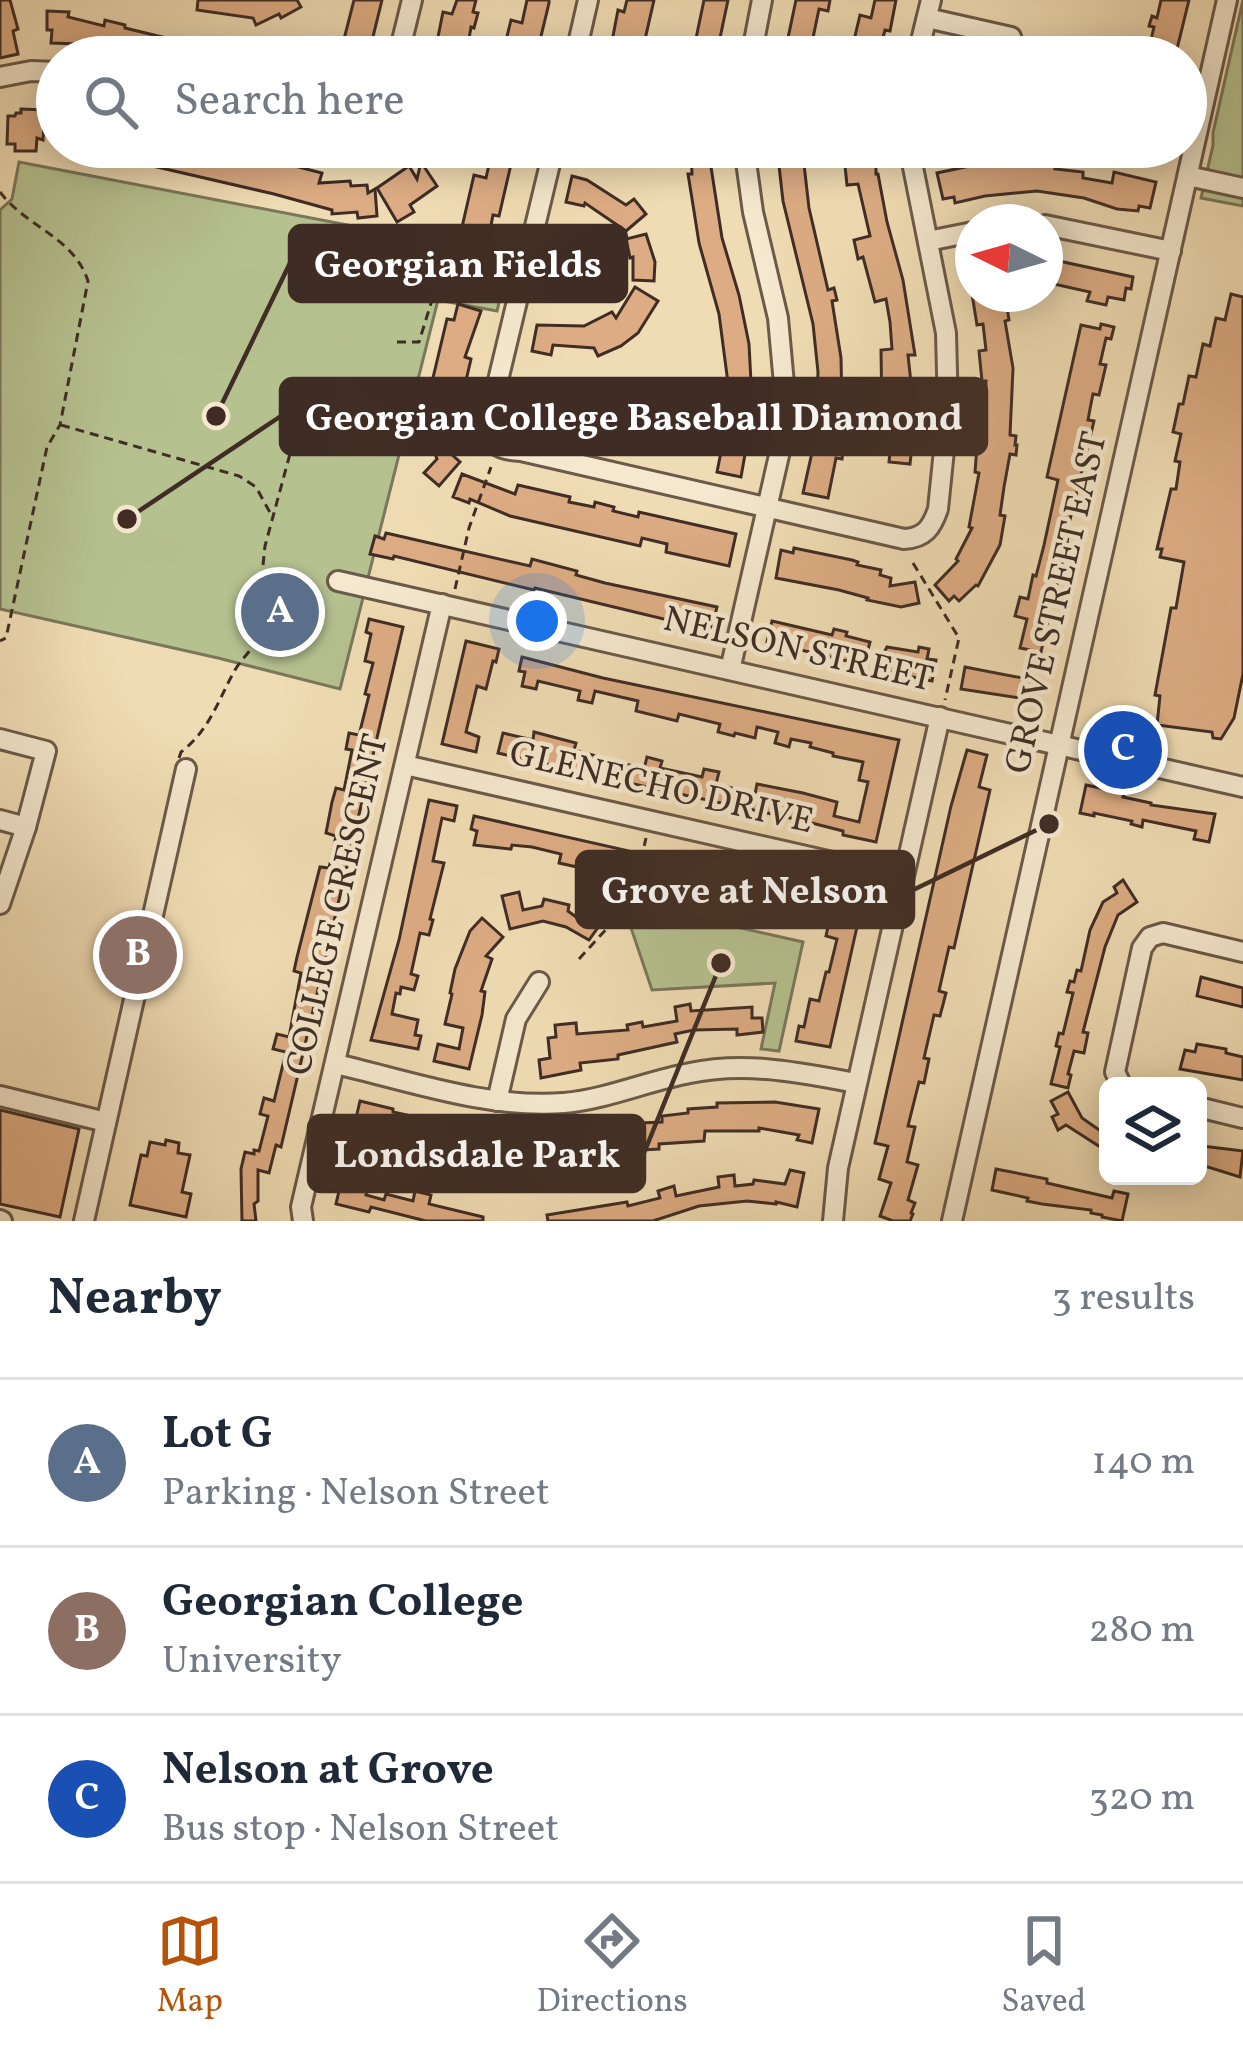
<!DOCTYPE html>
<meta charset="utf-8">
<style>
body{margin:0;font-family:Vollkorn,serif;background:#f2f2f3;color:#1f2937}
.controls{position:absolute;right:36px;bottom:36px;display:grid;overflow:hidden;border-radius:18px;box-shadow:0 6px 30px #0003}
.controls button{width:108px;height:108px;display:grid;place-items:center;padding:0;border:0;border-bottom:3px solid #e0e1e3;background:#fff;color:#1f2937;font:60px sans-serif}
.compass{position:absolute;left:955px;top:204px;width:108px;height:108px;border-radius:50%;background:#fff;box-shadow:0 6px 30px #0003;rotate:275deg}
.you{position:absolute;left:537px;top:621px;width:42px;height:42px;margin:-30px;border:9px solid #fff;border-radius:50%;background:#1a73e8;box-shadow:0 0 0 18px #1a73e833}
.badge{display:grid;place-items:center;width:78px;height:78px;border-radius:50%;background:#b45309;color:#fff;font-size:39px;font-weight:700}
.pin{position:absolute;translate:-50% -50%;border:6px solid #fff;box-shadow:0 3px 12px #0006}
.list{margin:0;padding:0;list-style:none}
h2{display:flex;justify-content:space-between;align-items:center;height:156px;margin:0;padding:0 48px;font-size:51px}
h2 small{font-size:39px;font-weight:400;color:#747a83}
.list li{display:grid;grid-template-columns:78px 1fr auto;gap:36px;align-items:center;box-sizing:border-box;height:168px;padding:0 48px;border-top:3px solid #e0e1e3}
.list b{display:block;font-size:45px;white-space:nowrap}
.list p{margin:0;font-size:39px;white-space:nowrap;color:#747a83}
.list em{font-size:39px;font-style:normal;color:#747a83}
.icon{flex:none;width:66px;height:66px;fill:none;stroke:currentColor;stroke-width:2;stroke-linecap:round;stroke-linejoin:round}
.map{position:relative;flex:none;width:1243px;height:1221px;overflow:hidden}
.search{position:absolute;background:#fff;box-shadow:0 6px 30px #0003;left:36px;right:36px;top:36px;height:132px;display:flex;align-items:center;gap:30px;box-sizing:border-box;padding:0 42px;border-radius:66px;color:#747a83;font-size:45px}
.sheet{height:660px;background:#fff}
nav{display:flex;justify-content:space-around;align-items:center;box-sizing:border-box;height:168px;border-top:3px solid #e0e1e3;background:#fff;font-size:33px;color:#747a83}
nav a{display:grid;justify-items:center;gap:6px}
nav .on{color:#b45309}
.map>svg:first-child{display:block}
</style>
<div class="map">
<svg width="1243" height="1221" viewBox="0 0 1243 1221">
<rect width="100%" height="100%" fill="#f0dcb4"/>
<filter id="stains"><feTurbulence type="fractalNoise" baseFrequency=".00167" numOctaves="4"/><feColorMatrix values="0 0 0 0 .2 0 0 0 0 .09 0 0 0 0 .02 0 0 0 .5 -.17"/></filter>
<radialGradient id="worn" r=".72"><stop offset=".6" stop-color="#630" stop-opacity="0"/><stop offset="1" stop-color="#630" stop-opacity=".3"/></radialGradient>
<g fill="#b6c190" stroke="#7a775a" stroke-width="3">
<polygon points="1243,0 1243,206 1201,198 1213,145 1213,133"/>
<polygon points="19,162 389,233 440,254 507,269 497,311 438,300 340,689 218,658 0,609 0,210 12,199"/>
<polygon points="635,904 803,942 779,1051 761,1049 775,983 652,990 626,913"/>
</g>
<g fill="#ddac84" stroke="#3f2d25" stroke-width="3">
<polygon points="0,0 10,0 18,29 13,31 18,54 0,58"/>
<polygon points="198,0 297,0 301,7 281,18 279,14 256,25 253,18 197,10"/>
<polygon points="354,0 382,0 369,53 361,51 360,57 340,55"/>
<polygon points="457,0 476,0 473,12 478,13 474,28 471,27 466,57 434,57 443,12 452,14"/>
<polygon points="527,0 549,0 549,3 536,57 502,57 511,20 522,23"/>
<polygon points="627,0 654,0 641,57 609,57 618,10 624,12"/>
<polygon points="704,0 728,0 716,57 693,53"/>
<polygon points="796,0 830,0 828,11 819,9 809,57 784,57"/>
<polygon points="875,0 896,0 890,31 885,30 878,57 850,57 860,15 871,18"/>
<polygon points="1161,0 1189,0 1175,57 1147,57 1154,27 1149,26 1152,16 1157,18"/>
<polygon points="47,11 69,12 68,17 104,26 105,20 125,25 125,28 228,53 228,57 134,57 135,54 114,49 112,57 78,50 79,44 51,43 52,30 47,30"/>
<polygon points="21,109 45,110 43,140 37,138 36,151 15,151 15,144 7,144 8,116 15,116 16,113 21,113"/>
<polygon points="95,147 213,147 222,149 220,157 242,162 244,153 322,173 319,183 350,181 351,186 367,185 368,193 375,189 377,216 358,218 357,212 332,214 332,210 274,194 144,164 94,150"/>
<polygon points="493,147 515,147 499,216 493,215 489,236 493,237 488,264 484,266 464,262 468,242 459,240 474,175 486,178"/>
<polygon points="691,147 712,147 711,167 722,238 739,295 749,344 751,382 750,426 741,477 717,472 727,422 728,383 719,314 699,243 693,205 688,174 692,174"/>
<polygon points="780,147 802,147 809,208 828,290 834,288 837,300 832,301 841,358 842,407 848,407 842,459 836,458 828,498 803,493 815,439 818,372 813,324 783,201 777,148"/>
<polygon points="843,147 870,147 870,150 876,150 876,174 878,174 887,222 903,280 915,355 908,355 911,383 915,383 916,408 910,464 889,462 894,415 882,415 881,350 892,349 890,322 886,299 875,302 863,257 858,259 854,240 870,236 858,184 847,185"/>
<polygon points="1032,159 1032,162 1055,165 1055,169 1083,172 1083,178 1112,183 1114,172 1156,182 1150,208 1139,206 1138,211 1117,209 1084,198 1037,191 985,196 955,203 954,197 943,199 937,173 984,163"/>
<polygon points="421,162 437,186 410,205 414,212 397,222 377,188 409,166 417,179"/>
<polygon points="572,176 587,180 626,205 634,199 646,214 626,231 585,203 584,206 566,202"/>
<polygon points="646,234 655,262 654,281 633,280 633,257 630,258 626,239"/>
<polygon points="1045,258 1133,277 1131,289 1126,288 1124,300 1108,297 1106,305 1087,301 1090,292 1045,282"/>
<polygon points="635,287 658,301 638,333 621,346 598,356 594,348 553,345 551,355 532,351 537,325 584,326 612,312 616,318"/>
<polygon points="972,294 1005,294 1009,320 1005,321 1013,368 1010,435 1016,436 1015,445 1017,445 1016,455 1010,454 1004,487 1000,515 1005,516 1000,545 978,586 976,585 959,601 954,596 949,601 935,585 958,561 956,559 972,528 969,527 979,473 975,472 980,407 985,407 986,381 982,381 979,351 986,350 983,324 977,325"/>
<polygon points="1231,294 1243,297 1243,674 1234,718 1221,739 1213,738 1212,732 1157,725 1160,696 1155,695 1171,608 1176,608 1184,562 1160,557 1162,549 1157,549 1171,489 1176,489 1180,462 1175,461 1181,434 1173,432 1179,404 1183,404 1189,376 1196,377 1203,344 1210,346 1216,318 1225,320"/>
<polygon points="458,304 481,311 465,357 471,359 464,389 459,388 452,413 432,409 438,383 432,382 447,319 454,320"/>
<polygon points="1101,324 1114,327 1111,339 1106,338 1100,364 1106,365 1103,378 1099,395 1093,394 1090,409 1088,420 1094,421 1069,524 1067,544 1056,588 1053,592 1049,591 1044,614 1049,615 1041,652 1020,648 1027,619 1015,616 1020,597 1028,599 1033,575 1036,576 1044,545 1058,480 1047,477 1081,325 1100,329"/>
<polygon points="521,393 554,402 556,393 685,423 678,454 626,442 627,437 602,431 601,437 516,417"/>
<polygon points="444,421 452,439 440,444 460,462 439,486 424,473 437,459 425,429"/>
<polygon points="462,474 515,494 518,485 570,497 569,502 594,507 595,502 614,507 613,511 638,517 639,512 736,534 729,566 666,552 667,544 642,538 640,546 510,516 470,499 469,503 453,497"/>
<polygon points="386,533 530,566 532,559 577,571 576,575 605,583 717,607 712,627 702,625 701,628 535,588 534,590 394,556 393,559 370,554 375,536 384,539"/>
<polygon points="794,548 852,560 858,562 857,565 881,570 880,575 891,578 890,586 915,582 919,603 901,607 867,600 868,598 839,590 776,578 781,550 793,553"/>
<polygon points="369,619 403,627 281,1147 276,1145 269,1173 258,1170 258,1201 254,1204 256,1221 242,1221 241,1169 245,1152 254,1154 254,1150 259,1151 268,1116 260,1114 264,1098 274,1101 286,1052 273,1049 277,1034 289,1037 301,973 294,971 297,957 320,867 329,868 336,836 326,833 332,802 336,788 344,790 352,750 346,749 349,733 359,735 369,695 365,694 373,663 365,661 371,634 366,632"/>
<polygon points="772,621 832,635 834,629 847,632 846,636 870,642 864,665 767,642"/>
<polygon points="466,641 499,649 496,662 493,661 486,689 477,686 466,732 479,737 476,752 442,744"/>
<polygon points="887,647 918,652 919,647 929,649 927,659 936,660 932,681 878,670 876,668"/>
<polygon points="522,657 603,678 899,740 876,842 843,835 843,831 804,821 629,783 628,785 614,782 615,779 498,753 503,733 533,740 534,732 576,743 574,750 644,769 647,757 662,761 660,768 702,777 704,769 719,772 716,784 755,794 757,784 803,793 837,802 834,816 859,822 868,782 859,780 863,762 833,756 833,753 810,747 811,743 791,739 789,747 775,743 778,732 757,727 755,738 735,733 734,736 718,732 720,724 679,714 677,721 636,711 638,701 595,691 592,703 578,700 580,691 538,681 536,689 522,686 525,672 519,671"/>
<polygon points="965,667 1038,681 1033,700 961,689"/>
<polygon points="967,750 987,755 979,787 990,790 954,948 949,947 939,991 946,993 940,1016 934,1015 924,1058 929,1059 924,1083 919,1082 908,1126 915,1127 907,1162 918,1165 908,1200 915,1203 911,1213 913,1214 910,1221 893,1221 880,1216 891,1183 879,1179 888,1146 875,1143 951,806"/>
<polygon points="1086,785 1124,793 1123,797 1151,803 1151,805 1215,814 1209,842 1194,839 1196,831 1143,820 1142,827 1131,824 1132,821 1094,813 1094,816 1080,813"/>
<polygon points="429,800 457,806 454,821 442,818 433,861 444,863 430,919 433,920 429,935 420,933 411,974 418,976 414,990 401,987 400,994 396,993 392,1014 418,1020 415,1035 421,1036 418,1049 371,1040 399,940"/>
<polygon points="474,816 797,889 863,900 830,1047 796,1041 799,1026 804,1027 810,999 819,1001 826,972 829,972 837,939 826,936 832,908 810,902 807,918 777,911 776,914 760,911 762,902 724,892 722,899 677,890 680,877 662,872 661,875 634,869 633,872 606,866 604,873 559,863 561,854 532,847 512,845 511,849 474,845 477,831 471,829"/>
<polygon points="1123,880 1137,902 1118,915 1105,947 1083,1032 1088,1033 1084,1053 1074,1051 1068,1074 1071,1075 1068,1088 1051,1084 1060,1047 1056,1046 1059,1033 1063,1034 1073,993 1067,992 1070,981 1074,982 1077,970 1081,971 1090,930 1103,902 1117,893 1114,887"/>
<polygon points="519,892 523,910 542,906 544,899 569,905 568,911 583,922 593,907 606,916 589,940 566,927 543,921 510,929 502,896"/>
<polygon points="482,918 503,937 486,956 492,959 481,991 485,992 482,1015 469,1069 434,1061 438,1044 459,1049 463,1028 445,1024 452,994 450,993 455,969 470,931"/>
<polygon points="1201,977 1243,988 1243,1007 1197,996"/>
<polygon points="690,1004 691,1011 752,1007 752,1018 762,1018 763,1032 737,1035 737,1029 694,1030 675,1034 677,1042 618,1055 618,1059 580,1063 581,1070 541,1078 539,1060 550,1058 548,1038 556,1037 555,1025 576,1023 577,1034 628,1030 627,1025 642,1022 643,1027 677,1021 675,1007"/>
<polygon points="1197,1044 1226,1049 1226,1053 1243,1057 1243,1080 1180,1069 1185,1050 1195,1052"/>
<polygon points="1068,1092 1082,1118 1108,1136 1108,1152 1066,1125 1058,1130 1052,1117 1058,1114 1051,1101"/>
<polygon points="360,1101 393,1109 393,1112 488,1133 545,1139 632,1130 632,1126 641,1125 641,1123 662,1122 662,1116 688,1113 688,1109 717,1107 717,1103 775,1102 819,1109 812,1143 797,1140 799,1135 759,1128 759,1131 705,1131 704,1141 659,1144 659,1149 643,1150 643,1146 598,1151 599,1163 584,1164 583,1156 532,1158 531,1167 490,1162 492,1152 453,1143 451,1153 435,1149 437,1142 382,1130 366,1195 384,1200 386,1194 413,1201 415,1191 431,1195 429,1204 483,1217 483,1221 426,1221 371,1207 369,1212 336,1204"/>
<polygon points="0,1110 79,1129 60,1217 0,1204"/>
<polygon points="166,1140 179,1143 178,1153 190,1155 182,1192 191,1194 186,1217 130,1205 141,1155 147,1156 150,1142 165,1145"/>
<polygon points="1202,1146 1243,1151 1240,1177 1198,1164 1198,1147"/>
<polygon points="996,1169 1047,1179 1047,1183 1112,1198 1114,1191 1128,1194 1122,1221 1102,1217 1102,1215 1091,1213 1091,1210 1042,1204 1027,1201 1028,1198 992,1190"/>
<polygon points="790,1170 804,1173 797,1207 776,1202 776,1204 747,1201 699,1206 653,1221 548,1221 547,1215 627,1202 628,1206 660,1198 658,1191 674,1186 676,1196 719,1187 718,1177 734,1175 735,1186 753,1184 754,1180 785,1184"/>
</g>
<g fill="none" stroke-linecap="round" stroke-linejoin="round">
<defs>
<g id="minor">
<polyline points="927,18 1011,37"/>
<polyline points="398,57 412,0"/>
<polyline points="575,57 588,0"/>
<polyline points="751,57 762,0"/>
<polyline points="917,57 931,0"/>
<polyline points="0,77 31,71 57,72"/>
<path d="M 554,147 L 489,418 C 486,444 497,450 521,451 L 904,539 C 925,538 932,527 938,509 L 948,411 L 946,333 L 909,147"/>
<polyline points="1188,176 1243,188"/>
<polyline points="1045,225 1171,251"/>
<polyline points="928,241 973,232"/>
<polyline points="529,256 574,268"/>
<polyline points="338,581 1243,787"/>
<polyline points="730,670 780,451 785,395 778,318 753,212 744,147"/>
<polyline points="0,739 46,751 26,827 0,904"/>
<polyline points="405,765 903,878"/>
<polyline points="0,820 26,827"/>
<path d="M 336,1064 C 409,1081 488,1109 564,1103 C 608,1099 647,1081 690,1073 C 747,1061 801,1073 856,1083"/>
<polyline points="1122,1086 1115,1072 1142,948 1150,937 1163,933 1243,952"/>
<polyline points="0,1096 106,1122"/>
<polyline points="497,1101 516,1019 539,982"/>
<polyline points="1198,1107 1243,1118"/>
<polyline points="0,1220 2,1221"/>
<polyline points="84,1221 186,769"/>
<polyline points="303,1221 301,1207 442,604"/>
<polyline points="833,1221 838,1168 940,717"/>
<polyline points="952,1221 1227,0"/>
</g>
</defs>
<use href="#minor" stroke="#6b5949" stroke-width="24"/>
<g stroke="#3f2d25" stroke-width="3" stroke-dasharray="9 6" stroke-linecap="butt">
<path d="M 0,192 C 26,227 74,237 88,281 L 60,425 L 47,447 L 6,638 L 0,641"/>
<polyline points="397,342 419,342 432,300 508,267"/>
<polyline points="61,425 239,476 256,487 273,518"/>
<polyline points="913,563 959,638 945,700"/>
<polyline points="263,565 265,546 297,428"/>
<polyline points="455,589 469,528 491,467"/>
<path d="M 179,758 L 181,752 C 210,730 218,700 235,670 C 242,658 252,651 257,638"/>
<polyline points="579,959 632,901 646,838"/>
</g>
<use href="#minor" stroke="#f5e8ce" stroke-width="18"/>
</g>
<g text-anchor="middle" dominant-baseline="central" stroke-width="9" stroke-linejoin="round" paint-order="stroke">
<g font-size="36" fill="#3f2d25" stroke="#f5e8ce">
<text transform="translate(1058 603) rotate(-77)">GROVE STREET EAST</text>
<text transform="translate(798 651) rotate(13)">NELSON STREET</text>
<text transform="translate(661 789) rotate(13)">GLENECHO DRIVE</text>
<text transform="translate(339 905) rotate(-77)">COLLEGE CRESCENT</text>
</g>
</g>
<path fill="none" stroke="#3f2d25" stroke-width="4.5" d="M216 416L290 263M127 519L281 416M1049 824L913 890M721 963L644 1153"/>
<g fill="#3f2d25" stroke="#f5e8ce" stroke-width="4.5">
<circle cx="216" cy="416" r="12"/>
<circle cx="127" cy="519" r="12"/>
<circle cx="1049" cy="824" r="12"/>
<circle cx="721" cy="963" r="12"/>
</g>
<g fill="#3f2d25" stroke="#3f2d25" stroke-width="4.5">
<rect x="290" y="226" width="336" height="75" rx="12"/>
<rect x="281" y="379" width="705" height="75" rx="12"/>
<rect x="577" y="852" width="336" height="75" rx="12"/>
<rect x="309" y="1116" width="335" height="75" rx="12"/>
</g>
<g font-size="39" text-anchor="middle" font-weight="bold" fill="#fff">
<text x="458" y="277">Georgian Fields</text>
<text x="634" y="430">Georgian College Baseball Diamond</text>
<text x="745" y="903">Grove at Nelson</text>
<text x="477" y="1167">Londsdale Park</text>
</g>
<rect width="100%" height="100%" filter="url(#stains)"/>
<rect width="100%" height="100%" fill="url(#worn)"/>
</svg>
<div class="controls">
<button><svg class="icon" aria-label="layers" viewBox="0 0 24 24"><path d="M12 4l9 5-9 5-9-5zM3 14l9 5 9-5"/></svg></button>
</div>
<svg class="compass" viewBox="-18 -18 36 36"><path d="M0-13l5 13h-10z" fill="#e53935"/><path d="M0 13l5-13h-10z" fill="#747a83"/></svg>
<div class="you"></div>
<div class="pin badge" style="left:280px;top:612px;background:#5c6f8a">A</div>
<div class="pin badge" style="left:138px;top:955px;background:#8d6e63">B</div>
<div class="pin badge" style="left:1123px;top:750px;background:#1a4fb4">C</div>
<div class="search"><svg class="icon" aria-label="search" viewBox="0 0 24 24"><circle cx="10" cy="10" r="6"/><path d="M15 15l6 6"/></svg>Search here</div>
</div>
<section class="sheet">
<h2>Nearby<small>3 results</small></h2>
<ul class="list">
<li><span class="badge" style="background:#5c6f8a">A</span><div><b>Lot G</b><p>Parking · Nelson Street</p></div><em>140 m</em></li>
<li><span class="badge" style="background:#8d6e63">B</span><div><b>Georgian College</b><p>University</p></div><em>280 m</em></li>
<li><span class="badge" style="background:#1a4fb4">C</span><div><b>Nelson at Grove</b><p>Bus stop · Nelson Street</p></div><em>320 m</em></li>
</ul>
</section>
<nav>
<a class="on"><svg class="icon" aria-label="map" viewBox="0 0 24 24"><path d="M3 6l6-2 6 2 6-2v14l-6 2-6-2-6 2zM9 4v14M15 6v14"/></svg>Map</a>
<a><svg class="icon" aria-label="directions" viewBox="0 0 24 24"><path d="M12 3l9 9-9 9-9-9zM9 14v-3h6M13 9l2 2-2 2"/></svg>Directions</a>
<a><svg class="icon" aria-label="saved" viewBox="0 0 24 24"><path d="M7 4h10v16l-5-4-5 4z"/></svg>Saved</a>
</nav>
